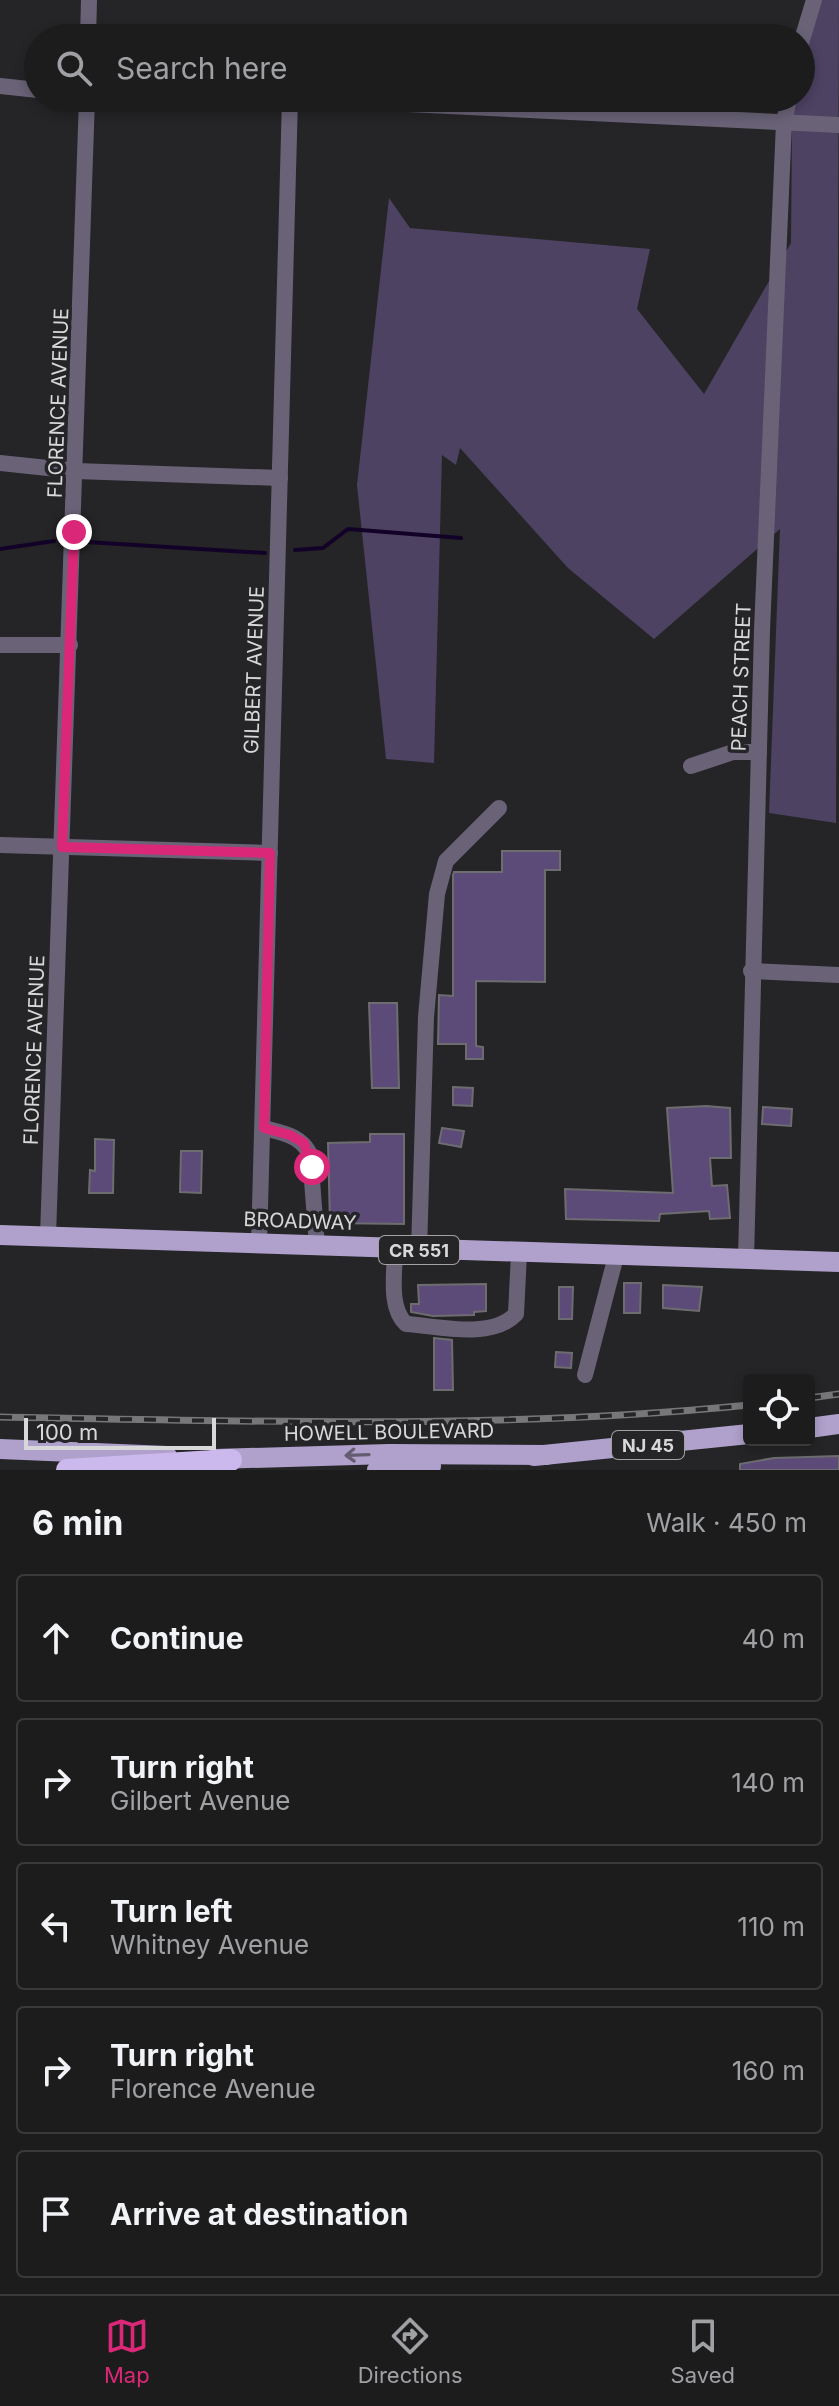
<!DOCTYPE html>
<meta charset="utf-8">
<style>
body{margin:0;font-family:Inter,sans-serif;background:#29292a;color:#f1f3f6}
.controls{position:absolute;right:24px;bottom:24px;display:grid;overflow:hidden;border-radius:8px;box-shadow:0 4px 12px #0003}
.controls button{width:72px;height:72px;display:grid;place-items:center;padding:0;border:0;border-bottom:2px solid #3a3a3b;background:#1c1c1d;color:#f1f3f6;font:40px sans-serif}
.scale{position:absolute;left:24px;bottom:20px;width:192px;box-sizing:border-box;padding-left:8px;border:4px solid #d8d7d9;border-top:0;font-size:22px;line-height:28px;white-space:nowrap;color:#d8d7d9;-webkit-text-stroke:6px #252527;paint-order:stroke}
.stop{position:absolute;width:24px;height:24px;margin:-18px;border:6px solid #db2777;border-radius:50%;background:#fff}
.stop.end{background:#db2777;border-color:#fff;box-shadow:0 2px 8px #0008}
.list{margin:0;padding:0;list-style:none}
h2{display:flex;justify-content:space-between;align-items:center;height:104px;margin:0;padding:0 32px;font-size:34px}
h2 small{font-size:26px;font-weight:400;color:#a0a1a4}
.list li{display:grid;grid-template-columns:52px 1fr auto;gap:24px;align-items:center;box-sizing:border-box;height:128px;margin:0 16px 16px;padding:0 16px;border:2px solid #3a3a3b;border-radius:8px}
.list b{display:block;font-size:30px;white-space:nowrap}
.list p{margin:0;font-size:26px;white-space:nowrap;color:#a0a1a4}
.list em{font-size:26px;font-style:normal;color:#a0a1a4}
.icon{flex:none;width:44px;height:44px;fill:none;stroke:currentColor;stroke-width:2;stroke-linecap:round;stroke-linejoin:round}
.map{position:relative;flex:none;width:839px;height:1470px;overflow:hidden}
.search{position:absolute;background:#1c1c1d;box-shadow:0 4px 12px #0003;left:24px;right:24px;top:24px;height:88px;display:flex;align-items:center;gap:20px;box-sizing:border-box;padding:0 28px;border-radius:44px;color:#a0a1a4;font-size:30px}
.sheet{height:824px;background:#1c1c1d}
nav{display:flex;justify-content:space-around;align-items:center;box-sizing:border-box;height:112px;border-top:2px solid #3a3a3b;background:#1c1c1d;font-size:22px;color:#a0a1a4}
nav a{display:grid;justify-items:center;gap:4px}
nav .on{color:#db2777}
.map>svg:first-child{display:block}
</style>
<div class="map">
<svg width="839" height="1470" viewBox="0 0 839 1470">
<rect width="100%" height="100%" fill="#252527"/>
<polygon fill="#4d4262" points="811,0 839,0 836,823 769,813 780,529 654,639 568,568 460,448 456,465 442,455 434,763 386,759 357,485 389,198 410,228 650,249 637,309 704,394 791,243 792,122 776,119 782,98 801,98 801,38"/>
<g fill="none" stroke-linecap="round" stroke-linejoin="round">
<g stroke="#130227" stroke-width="4">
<polyline points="87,542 265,553"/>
<polyline points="0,549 54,541"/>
<polyline points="295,550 323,548 348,529 461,538"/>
</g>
</g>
<g fill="#5c4b78" stroke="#6d6c6f" stroke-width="2">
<polygon points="502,851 560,851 560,870 545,870 545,982 476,981 476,1046 483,1047 483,1059 466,1059 466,1044 438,1044 439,995 453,996 453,875 454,872 502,872"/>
<polygon points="369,1003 397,1003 399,1088 372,1088"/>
<polygon points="453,1087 473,1088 472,1106 453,1105"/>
<polygon points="706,1106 730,1108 731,1158 710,1158 712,1186 727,1185 730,1218 710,1219 709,1211 660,1214 659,1221 566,1219 565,1189 673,1193 667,1108"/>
<polygon points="763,1107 792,1109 791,1126 762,1124"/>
<polygon points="442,1128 464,1131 461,1147 439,1143"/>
<polygon points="370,1134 404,1134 404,1224 330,1223 328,1143 370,1142"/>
<polygon points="95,1139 114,1140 113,1193 89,1193 90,1170 95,1171"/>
<polygon points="181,1151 202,1151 201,1193 180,1192"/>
<polygon points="624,1283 641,1283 640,1313 624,1313"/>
<polygon points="486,1284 486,1311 474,1312 474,1315 433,1316 411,1312 411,1304 419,1304 418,1285"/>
<polygon points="663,1285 702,1287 699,1311 663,1308"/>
<polygon points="559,1287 573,1287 572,1319 559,1319"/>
<polygon points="434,1338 452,1340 453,1390 434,1390"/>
<polygon points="556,1352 572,1353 571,1368 555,1367"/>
<polygon points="839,1456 839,1470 740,1470 740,1464 774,1458"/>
</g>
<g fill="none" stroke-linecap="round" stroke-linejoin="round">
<g stroke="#6a6378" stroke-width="16">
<polyline points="88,38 89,0"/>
<polyline points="801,43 814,0"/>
<polyline points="0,86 38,90"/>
<polyline points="285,98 839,125"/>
<polyline points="0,463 76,471 280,478"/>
<polyline points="0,645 70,645"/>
<polyline points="691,766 733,752 759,752"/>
<polyline points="0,845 270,853"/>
<polyline points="751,971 839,975"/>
<path d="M 264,1128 C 283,1133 300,1135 310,1154 L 317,1246"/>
<polyline points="48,1236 87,98"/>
<polyline points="259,1244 290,98"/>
<path d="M 395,1249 C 395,1272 388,1307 406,1324 C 439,1326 491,1340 516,1314 L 519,1253"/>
<polyline points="419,1250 426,1017 437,894 446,861 499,808"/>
<polyline points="746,1259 762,630 784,123 789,98"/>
<polyline points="585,1375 616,1256"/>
</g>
<g stroke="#b0a1cc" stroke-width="20">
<polyline points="0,1235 839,1262"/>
<polyline points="809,1428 839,1424"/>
<polyline points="0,1449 167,1456"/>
<polyline points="534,1456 749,1434"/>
<polyline points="215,1459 389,1454 547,1455"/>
<polyline points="377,1470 431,1466"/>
</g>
<polyline stroke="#cbb9ee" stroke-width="22" points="67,1470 231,1460"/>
<defs>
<g id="rail">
<polyline points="809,1398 839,1394"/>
<path d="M 0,1417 C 250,1421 500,1430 749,1405"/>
</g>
</defs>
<use href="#rail" stroke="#777678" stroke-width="7"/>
<use href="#rail" stroke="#252527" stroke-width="4" stroke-dasharray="12" stroke-linecap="butt"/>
</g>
<defs><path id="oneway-shaft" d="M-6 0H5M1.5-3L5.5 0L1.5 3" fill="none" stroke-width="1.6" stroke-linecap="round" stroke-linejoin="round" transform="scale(2)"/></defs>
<use stroke="#645d71" href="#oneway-shaft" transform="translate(357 1455) rotate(178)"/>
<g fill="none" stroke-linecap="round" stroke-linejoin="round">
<polyline stroke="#db2777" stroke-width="10" points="74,532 62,847 270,853 264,1128 290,1135 304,1143 312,1167"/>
</g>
<g text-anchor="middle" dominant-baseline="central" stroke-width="7" stroke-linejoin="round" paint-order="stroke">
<g fill="#252527" stroke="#a2a2a4" stroke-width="2">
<rect x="379" y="1236" width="80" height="28" rx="6"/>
<rect x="612" y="1431" width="72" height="28" rx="6"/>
</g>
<g font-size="18" font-weight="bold" fill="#d8d7d9">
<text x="419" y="1250">CR 551</text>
<text x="648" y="1445">NJ 45</text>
</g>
<g font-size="20" fill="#d8d7d9" stroke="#252527">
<text transform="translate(58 403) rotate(-88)">FLORENCE AVENUE</text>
<text transform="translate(254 670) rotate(-88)">GILBERT AVENUE</text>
<text transform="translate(741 677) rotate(-88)">PEACH STREET</text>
<text transform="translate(34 1050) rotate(-88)">FLORENCE AVENUE</text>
<text transform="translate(300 1221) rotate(2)">BROADWAY</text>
<text transform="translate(389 1432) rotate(-1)">HOWELL BOULEVARD</text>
</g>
</g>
</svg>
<div class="controls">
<button><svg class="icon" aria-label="locate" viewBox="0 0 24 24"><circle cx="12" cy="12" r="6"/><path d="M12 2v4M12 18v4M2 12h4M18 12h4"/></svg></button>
</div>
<div class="scale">100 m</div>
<div class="stop" style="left:312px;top:1167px"></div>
<div class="stop end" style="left:74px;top:532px"></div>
<div class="search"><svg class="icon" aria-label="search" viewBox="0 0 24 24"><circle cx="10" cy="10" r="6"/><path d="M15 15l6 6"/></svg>Search here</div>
</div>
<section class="sheet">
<h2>6 min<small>Walk · 450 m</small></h2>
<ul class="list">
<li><svg class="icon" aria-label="ahead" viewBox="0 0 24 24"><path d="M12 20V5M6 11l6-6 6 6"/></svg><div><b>Continue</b></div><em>40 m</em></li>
<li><svg class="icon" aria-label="right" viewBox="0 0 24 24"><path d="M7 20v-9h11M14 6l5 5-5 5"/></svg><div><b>Turn right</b><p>Gilbert Avenue</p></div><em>140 m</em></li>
<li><svg class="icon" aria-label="left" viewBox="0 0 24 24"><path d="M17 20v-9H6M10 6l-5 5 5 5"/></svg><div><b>Turn left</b><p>Whitney Avenue</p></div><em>110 m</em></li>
<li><svg class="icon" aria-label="right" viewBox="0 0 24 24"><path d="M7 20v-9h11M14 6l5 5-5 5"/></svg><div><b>Turn right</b><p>Florence Avenue</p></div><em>160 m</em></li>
<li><svg class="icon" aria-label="arrive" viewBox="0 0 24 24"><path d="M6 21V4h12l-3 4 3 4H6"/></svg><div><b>Arrive at destination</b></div></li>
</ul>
</section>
<nav>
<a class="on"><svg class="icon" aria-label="map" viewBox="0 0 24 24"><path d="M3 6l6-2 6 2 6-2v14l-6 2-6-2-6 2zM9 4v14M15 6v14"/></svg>Map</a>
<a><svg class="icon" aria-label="directions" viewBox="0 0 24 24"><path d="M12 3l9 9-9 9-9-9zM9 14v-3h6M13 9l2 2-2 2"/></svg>Directions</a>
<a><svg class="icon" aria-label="saved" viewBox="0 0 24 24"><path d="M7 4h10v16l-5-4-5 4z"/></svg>Saved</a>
</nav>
